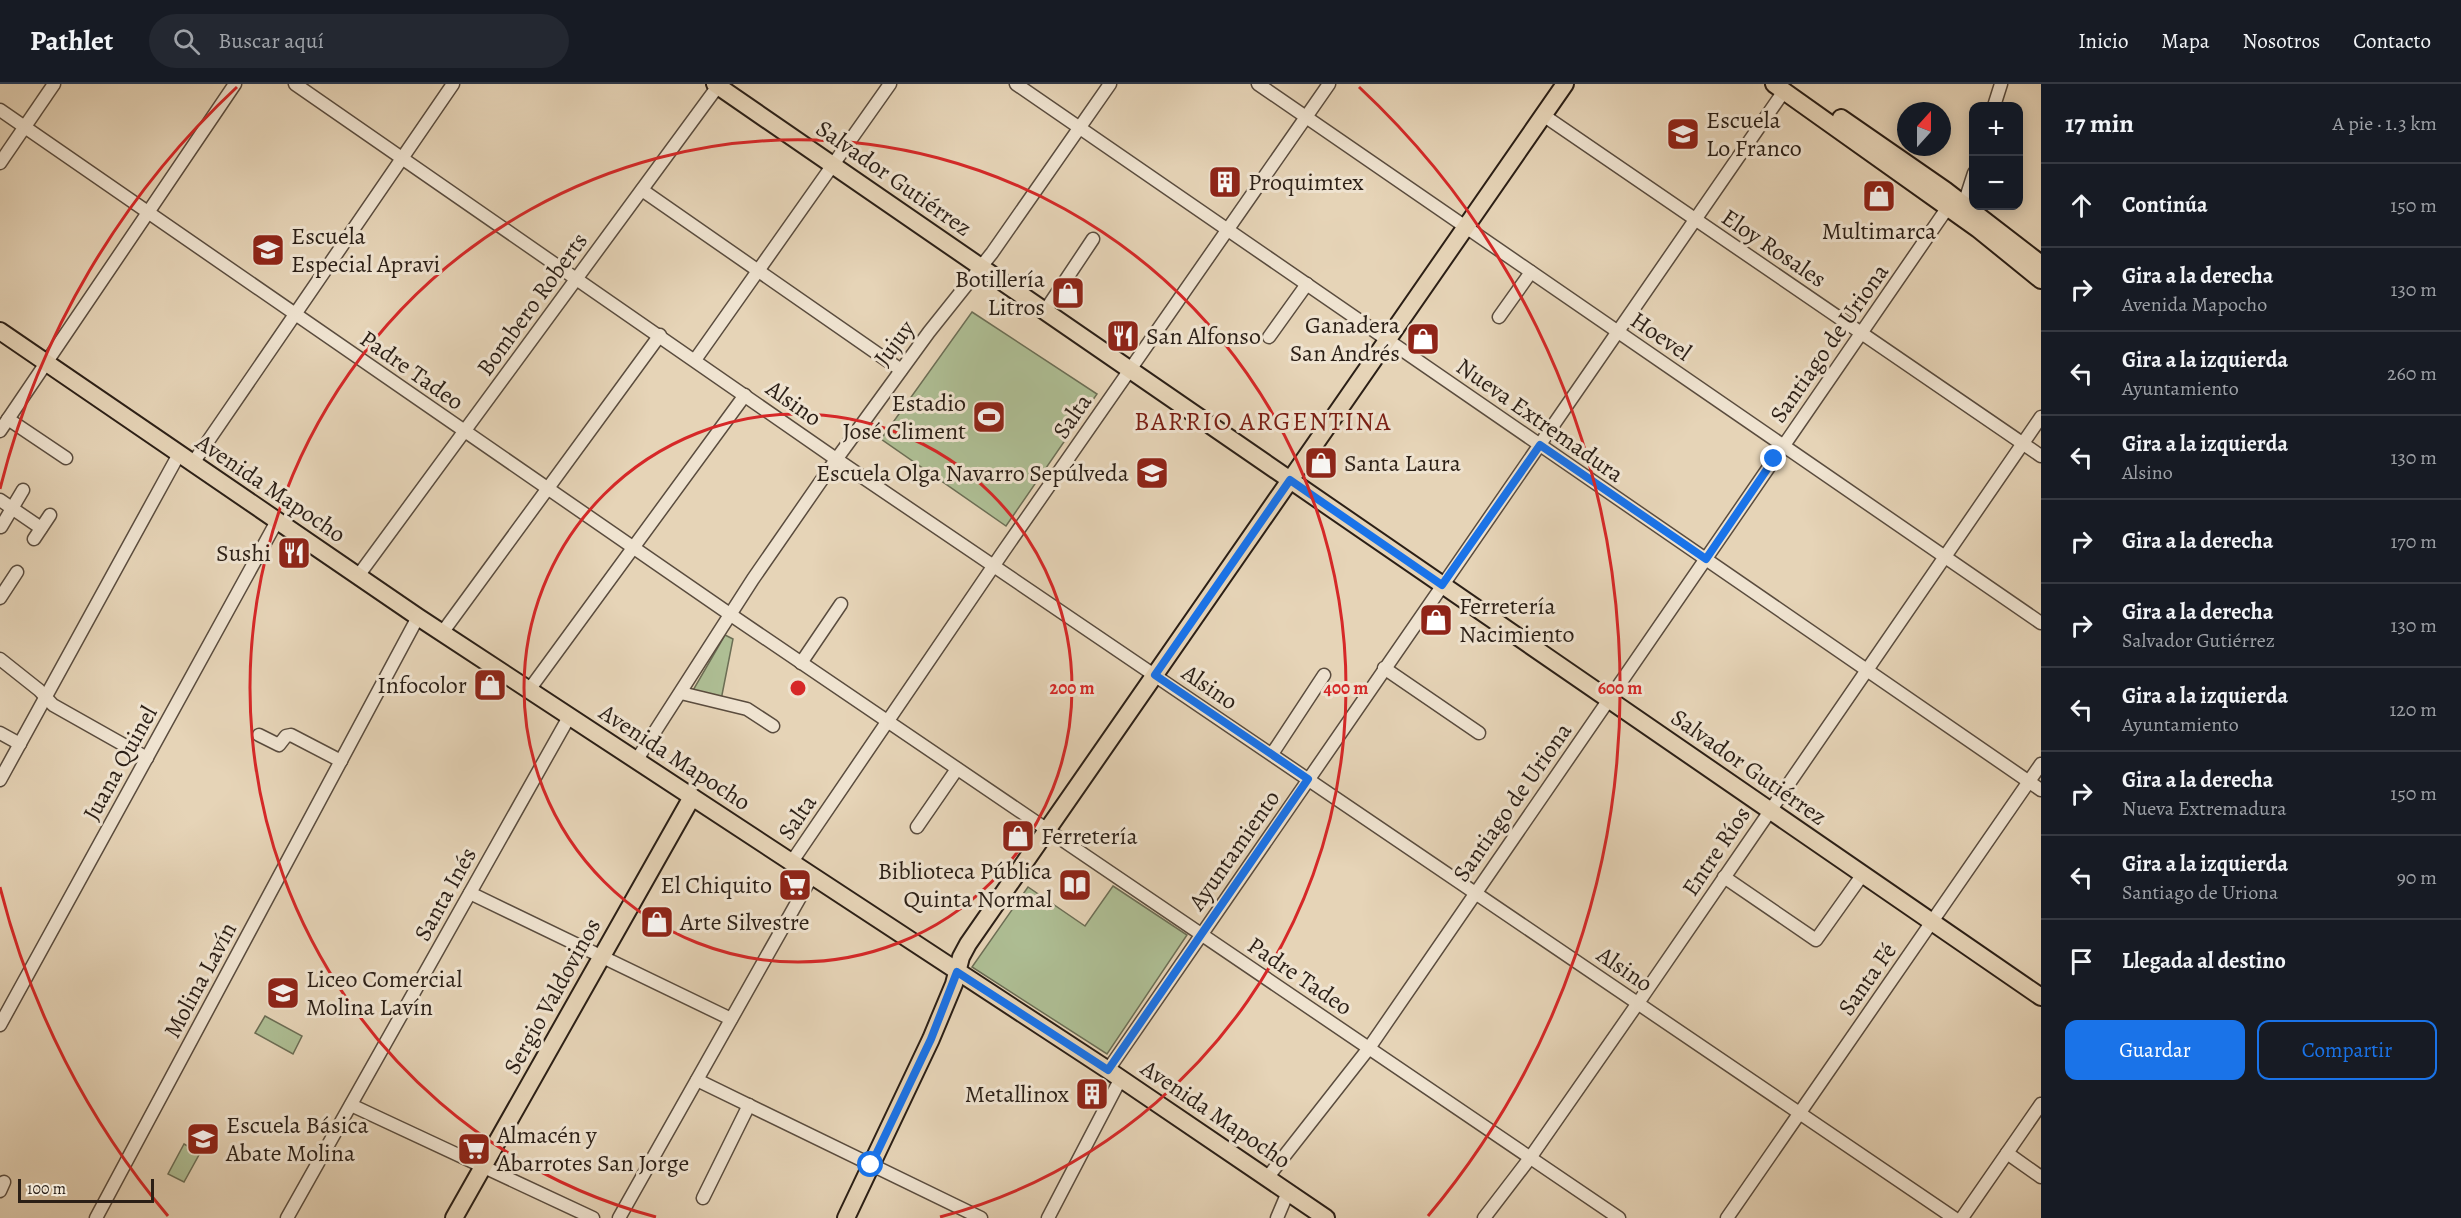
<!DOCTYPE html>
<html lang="es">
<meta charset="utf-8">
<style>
body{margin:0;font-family:Alegreya,serif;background:#242831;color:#f1f3f6}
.controls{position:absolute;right:18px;top:18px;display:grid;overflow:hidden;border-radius:12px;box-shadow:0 3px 15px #0003}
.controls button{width:54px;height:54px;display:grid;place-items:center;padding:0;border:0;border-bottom:2px solid #363941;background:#171b24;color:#f1f3f6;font:30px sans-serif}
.compass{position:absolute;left:1897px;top:18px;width:54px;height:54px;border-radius:50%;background:#171b24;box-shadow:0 3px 15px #0003;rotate:21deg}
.scale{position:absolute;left:18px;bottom:15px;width:136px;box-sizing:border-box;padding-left:6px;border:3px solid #2b1f16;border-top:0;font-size:16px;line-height:21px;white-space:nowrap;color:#2b1f16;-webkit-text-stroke:4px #efe3d0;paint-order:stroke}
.stop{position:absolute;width:18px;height:18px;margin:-14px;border:4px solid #1a73e8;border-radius:50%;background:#fff}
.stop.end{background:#1a73e8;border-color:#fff;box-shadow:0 2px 6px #0008}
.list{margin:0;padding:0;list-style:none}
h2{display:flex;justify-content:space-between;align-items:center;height:78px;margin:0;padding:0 24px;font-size:26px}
h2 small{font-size:20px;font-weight:400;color:#9ea1a6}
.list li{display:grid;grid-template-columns:39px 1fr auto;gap:18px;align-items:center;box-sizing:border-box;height:84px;padding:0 24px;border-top:2px solid #363941}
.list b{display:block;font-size:22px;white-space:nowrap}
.list p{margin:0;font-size:20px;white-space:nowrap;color:#9ea1a6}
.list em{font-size:20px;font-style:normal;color:#9ea1a6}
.actions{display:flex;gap:12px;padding:18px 24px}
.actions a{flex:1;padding:14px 0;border:2px solid #1a73e8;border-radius:12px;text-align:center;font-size:21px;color:#1a73e8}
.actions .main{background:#1a73e8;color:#fff}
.icon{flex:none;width:33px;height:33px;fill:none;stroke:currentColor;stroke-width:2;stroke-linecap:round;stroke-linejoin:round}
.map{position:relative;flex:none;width:2041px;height:1134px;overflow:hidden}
header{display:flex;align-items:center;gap:36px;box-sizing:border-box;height:84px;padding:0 30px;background:#171b24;border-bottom:2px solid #363941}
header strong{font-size:28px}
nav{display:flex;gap:33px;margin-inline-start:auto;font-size:21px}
.search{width:420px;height:54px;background:#242831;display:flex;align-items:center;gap:15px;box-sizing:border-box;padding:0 21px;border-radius:33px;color:#9ea1a6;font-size:22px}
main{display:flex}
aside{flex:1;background:#171b24}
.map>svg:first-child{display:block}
</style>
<header>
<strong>Pathlet</strong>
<div class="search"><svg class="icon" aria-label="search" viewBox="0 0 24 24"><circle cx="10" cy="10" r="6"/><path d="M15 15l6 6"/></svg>Buscar aquí</div>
<nav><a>Inicio</a><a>Mapa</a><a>Nosotros</a><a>Contacto</a></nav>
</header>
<main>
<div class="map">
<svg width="2041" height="1134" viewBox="0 0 2041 1134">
<rect width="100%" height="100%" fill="#e6d4b7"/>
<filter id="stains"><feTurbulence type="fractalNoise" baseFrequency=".00333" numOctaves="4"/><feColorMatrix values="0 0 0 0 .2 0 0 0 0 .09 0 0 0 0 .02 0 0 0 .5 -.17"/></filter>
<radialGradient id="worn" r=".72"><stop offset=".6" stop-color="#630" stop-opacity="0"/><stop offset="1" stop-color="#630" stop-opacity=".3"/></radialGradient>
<g fill="#aebe94" stroke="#6c6e55" stroke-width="1.5">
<polygon points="972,228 1097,310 1006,442 881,355"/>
<polygon points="725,551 733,555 721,616 692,608"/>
<polygon points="1113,802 1187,851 1107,970 972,883 1028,803 1085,842"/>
<polygon points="265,932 302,952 293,970 255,949"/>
<polygon points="184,1060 200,1069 184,1098 168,1090"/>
</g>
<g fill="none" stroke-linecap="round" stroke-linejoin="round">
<defs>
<g id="minor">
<polyline points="295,0 836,375 1954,1134"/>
<polyline points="1016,0 2041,706"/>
<polyline points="1258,0 2041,539"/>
<polyline points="1994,22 2001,0"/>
<polyline points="0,26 731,531 1619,1134"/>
<polyline points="1543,31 2041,372"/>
<polyline points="0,79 54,0"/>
<polyline points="642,106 901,286"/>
<polyline points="1964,120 1974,89"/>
<polyline points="1045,227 1093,155"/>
<polyline points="1499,233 1531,188"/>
<polyline points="1269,253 1307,200"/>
<polyline points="695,276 890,0"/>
<polyline points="8,335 66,374"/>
<polyline points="0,347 235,0"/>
<polyline points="193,379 453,0"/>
<polyline points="0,416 41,444"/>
<polyline points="1,443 23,406"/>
<polyline points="34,455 50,431"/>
<polyline points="358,492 718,2"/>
<polyline points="0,514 17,488"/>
<polyline points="442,549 660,251"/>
<polyline points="0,575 39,606 53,621 147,674"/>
<polyline points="801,579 841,520"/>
<polyline points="1384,584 1479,649"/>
<polyline points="529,606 745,311"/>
<polyline points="681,609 747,625 773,642"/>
<polyline points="0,649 20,660"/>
<polyline points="259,651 279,661 286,652 291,651 341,677"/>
<polyline points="1272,670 1324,591"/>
<polyline points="636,677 753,495 830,384 929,248 992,169 1110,0"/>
<polyline points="0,696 179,370"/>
<polyline points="917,743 957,685"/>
<polyline points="791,779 1003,468 1329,0"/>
<polyline points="1724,793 1816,856 1863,790"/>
<polyline points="470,809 731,935"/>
<polyline points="0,941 277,437"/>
<polyline points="1108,986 1784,7"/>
<polyline points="697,996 981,1134"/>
<polyline points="351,1021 593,1134"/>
<polyline points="2007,1069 2041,1093"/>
<polyline points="1267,1094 1369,964 1948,123"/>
<polyline points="0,1107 4,1098"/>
<polyline points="703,1114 749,1021"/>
<polyline points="96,1134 418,533"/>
<polyline points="287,1134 569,633"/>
<polyline points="619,1134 812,792"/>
<polyline points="1048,1134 1121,994"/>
<polyline points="1277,1134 1288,1108"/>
<polyline points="1484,1134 1530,1074 1638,919 2041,333"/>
<polyline points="1727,1134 2041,680"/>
<polyline points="1962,1134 2041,1020"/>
</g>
<g id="major">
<polyline points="715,0 2041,913"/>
<polyline points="1774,0 1978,145 2041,196"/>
<polyline points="1841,34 1945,106 2041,180"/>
<polyline points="0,247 418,533 1108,986 1326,1134"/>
<polyline points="454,1134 692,713"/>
<polyline points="846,1134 931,955 954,900 961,873 968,860 1565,0"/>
</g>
</defs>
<use href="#minor" stroke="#5a4c3e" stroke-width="15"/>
<use href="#major" stroke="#2b1f16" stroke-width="20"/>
<use href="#minor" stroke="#efe3d0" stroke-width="12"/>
<use href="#major" stroke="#e6d4b7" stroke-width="16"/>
</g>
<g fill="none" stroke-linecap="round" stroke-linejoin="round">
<polyline stroke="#1a73e8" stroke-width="8" points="871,1081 931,955 957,888 1108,986 1308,695 1155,591 1290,396 1442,501 1540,361 1706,475 1774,375"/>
</g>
<g fill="none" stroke="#d62828" stroke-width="3">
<circle cx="798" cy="604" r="274"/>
<path d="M656 1133A548 548 0 1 1 940 1133"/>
<path d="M168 1132A822 822 0 0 1 0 803M0 405A822 822 0 0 1 237 3M1359 3A822 822 0 0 1 1428 1132"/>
</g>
<defs>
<symbol id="school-square" viewBox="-11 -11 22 22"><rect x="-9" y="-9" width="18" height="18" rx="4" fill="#8f2418" stroke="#efe3d0"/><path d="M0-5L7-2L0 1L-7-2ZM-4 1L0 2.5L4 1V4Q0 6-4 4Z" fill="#fff"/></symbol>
<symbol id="building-square" viewBox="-11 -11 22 22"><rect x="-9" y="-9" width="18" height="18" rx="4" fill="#8f2418" stroke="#efe3d0"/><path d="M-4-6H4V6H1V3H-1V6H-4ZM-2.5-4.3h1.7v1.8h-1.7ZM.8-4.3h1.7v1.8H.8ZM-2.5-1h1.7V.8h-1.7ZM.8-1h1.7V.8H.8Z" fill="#fff"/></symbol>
<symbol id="shop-square" viewBox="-11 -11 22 22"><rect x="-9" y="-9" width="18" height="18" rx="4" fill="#8f2418" stroke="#efe3d0"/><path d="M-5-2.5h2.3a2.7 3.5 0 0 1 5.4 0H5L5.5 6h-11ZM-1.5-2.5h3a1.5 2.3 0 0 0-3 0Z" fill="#fff"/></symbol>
<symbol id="restaurant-square" viewBox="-11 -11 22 22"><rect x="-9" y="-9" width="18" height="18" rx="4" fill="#8f2418" stroke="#efe3d0"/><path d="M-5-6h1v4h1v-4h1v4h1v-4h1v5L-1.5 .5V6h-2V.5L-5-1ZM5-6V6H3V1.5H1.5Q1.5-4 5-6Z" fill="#fff"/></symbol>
<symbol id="stadium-square" viewBox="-11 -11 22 22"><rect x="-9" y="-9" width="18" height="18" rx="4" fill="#8f2418" stroke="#efe3d0"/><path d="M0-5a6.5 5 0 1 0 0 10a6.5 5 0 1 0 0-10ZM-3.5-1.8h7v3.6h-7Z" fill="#fff"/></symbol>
<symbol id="supermarket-square" viewBox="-11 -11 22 22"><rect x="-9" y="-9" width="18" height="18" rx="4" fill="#8f2418" stroke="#efe3d0"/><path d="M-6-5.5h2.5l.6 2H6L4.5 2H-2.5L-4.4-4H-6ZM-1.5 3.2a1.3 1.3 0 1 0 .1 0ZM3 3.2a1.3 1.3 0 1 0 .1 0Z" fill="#fff"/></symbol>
<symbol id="library-square" viewBox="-11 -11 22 22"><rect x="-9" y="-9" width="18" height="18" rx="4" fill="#8f2418" stroke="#efe3d0"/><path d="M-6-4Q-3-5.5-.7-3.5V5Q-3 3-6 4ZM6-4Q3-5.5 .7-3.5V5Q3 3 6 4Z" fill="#fff"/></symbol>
</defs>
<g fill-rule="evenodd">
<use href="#school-square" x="1664" y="31" width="38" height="38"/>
<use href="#building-square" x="1206" y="79" width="38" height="38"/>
<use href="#shop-square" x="1860" y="93" width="38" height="38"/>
<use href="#school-square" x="249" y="147" width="38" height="38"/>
<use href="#shop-square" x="1049" y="190" width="38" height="38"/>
<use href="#restaurant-square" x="1104" y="233" width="38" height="38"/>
<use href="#shop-square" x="1404" y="236" width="38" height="38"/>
<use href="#stadium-square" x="970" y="314" width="38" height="38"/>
<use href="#shop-square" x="1302" y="360" width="38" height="38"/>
<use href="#school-square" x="1133" y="370" width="38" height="38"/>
<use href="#restaurant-square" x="275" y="450" width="38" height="38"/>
<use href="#shop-square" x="1417" y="517" width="38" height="38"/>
<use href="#shop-square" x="471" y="582" width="38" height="38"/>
<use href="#shop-square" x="999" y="733" width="38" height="38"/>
<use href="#supermarket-square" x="776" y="782" width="38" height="38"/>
<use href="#library-square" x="1056" y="782" width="38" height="38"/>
<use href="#shop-square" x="638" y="819" width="38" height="38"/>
<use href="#school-square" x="264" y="890" width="38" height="38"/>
<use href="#building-square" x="1073" y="991" width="38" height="38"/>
<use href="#school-square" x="184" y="1036" width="38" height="38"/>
<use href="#supermarket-square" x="455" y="1046" width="38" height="38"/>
</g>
<g text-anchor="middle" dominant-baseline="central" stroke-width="6" stroke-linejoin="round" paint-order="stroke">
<g font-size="24" fill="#2b1f16" stroke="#efe3d0" text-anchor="start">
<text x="1706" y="36">Escuela<tspan x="1706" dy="28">Lo Franco</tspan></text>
<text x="1248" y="98">Proquimtex</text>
<text x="1879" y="147" text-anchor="middle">Multimarca</text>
<text x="291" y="152">Escuela<tspan x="291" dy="28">Especial Apravi</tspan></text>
<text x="1045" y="195" text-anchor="end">Botillería<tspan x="1045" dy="28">Litros</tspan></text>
<text x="1400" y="241" text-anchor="end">Ganadera<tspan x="1400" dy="28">San Andrés</tspan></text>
<text x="1146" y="252">San Alfonso</text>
<text x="966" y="319" text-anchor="end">Estadio<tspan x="966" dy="28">José Climent</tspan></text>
<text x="1344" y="379">Santa Laura</text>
<text x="1129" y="389" text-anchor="end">Escuela Olga Navarro Sepúlveda</text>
<text x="271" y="469" text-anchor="end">Sushi</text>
<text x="1459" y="522">Ferretería<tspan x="1459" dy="28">Nacimiento</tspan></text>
<text x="467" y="601" text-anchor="end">Infocolor</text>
<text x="1041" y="752">Ferretería</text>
<text x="1052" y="787" text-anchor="end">Biblioteca Pública<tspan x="1052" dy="28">Quinta Normal</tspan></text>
<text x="772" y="801" text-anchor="end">El Chiquito</text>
<text x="680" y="838">Arte Silvestre</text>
<text x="306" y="895">Liceo Comercial<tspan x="306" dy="28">Molina Lavín</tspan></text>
<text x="1069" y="1010" text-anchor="end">Metallinox</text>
<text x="226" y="1041">Escuela Básica<tspan x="226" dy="28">Abate Molina</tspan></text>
<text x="497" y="1051">Almacén y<tspan x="497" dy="28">Abarrotes San Jorge</tspan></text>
</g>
<g font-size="24" fill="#2b1f16" stroke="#efe3d0">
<text transform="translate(894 94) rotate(35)">Salvador Gutiérrez</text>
<text transform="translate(1774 164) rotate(34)">Eloy Rosales</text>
<text transform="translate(532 220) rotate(-54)">Bombero Roberts</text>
<text transform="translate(1661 252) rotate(34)">Hoevel</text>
<text transform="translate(894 259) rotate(-53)">Jujuy</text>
<text transform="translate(1829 259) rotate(-55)">Santiago de Uriona</text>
<text transform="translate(412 286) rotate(35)">Padre Tadeo</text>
<text transform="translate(794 319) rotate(35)">Alsino</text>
<text transform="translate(1072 332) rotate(-55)">Salta</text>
<text transform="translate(1540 336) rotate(35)">Nueva Extremadura</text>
<text transform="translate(271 404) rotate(34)">Avenida Mapocho</text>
<text transform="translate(1210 603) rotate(34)">Alsino</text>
<text transform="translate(675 673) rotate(33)">Avenida Mapocho</text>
<text transform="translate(120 679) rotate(-61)">Juana Quinel</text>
<text transform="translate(1749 683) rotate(35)">Salvador Gutiérrez</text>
<text transform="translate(1512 718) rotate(-55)">Santiago de Uriona</text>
<text transform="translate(797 733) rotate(-56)">Salta</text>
<text transform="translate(1234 766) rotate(-55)">Ayuntamiento</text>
<text transform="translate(1716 767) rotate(-56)">Entre Ríos</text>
<text transform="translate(445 810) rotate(-61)">Santa Inés</text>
<text transform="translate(1625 885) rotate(34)">Alsino</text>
<text transform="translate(1300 892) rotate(34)">Padre Tadeo</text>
<text transform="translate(1867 895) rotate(-55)">Santa Fé</text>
<text transform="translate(200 896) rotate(-62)">Molina Lavín</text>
<text transform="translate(552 912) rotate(-61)">Sergio Valdovinos</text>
<text transform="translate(1216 1030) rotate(34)">Avenida Mapocho</text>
</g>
<g font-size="26" letter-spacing="1.5" fill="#7a1f14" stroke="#efe3d0">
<text x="1263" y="337">BARRIO ARGENTINA</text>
</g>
</g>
<circle cx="798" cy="604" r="9" fill="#d62828" stroke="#efe3d0" stroke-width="3"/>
<g font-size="18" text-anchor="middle" font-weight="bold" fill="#d62828" stroke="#efe3d0" stroke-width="6" stroke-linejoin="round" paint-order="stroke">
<text x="1072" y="610">200 m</text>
<text x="1346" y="610">400 m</text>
<text x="1620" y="610">600 m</text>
</g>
<rect width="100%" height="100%" filter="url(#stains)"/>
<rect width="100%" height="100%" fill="url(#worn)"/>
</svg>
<div class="controls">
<button>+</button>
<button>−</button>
</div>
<svg class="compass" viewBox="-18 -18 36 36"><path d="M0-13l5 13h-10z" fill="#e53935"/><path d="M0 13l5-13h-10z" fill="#9ea1a6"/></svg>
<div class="scale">100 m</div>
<div class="stop" style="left:871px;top:1081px"></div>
<div class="stop end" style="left:1774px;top:375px"></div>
</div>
<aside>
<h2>17 min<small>A pie · 1.3 km</small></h2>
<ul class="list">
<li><svg class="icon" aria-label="ahead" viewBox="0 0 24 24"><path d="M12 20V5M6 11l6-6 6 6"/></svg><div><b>Continúa</b></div><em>150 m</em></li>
<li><svg class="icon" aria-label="right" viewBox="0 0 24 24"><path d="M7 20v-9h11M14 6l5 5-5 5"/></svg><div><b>Gira a la derecha</b><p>Avenida Mapocho</p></div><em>130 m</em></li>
<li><svg class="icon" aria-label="left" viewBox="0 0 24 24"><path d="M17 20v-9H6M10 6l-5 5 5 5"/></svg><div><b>Gira a la izquierda</b><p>Ayuntamiento</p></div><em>260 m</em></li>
<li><svg class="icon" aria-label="left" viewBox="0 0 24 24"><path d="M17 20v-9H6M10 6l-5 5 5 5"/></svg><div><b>Gira a la izquierda</b><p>Alsino</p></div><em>130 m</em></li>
<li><svg class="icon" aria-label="right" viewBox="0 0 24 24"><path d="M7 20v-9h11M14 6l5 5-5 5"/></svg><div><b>Gira a la derecha</b></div><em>170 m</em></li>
<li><svg class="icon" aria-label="right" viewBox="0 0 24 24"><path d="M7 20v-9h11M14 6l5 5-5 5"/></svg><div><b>Gira a la derecha</b><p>Salvador Gutiérrez</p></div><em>130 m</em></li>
<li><svg class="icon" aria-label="left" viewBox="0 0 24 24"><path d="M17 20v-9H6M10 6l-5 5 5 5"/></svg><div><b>Gira a la izquierda</b><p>Ayuntamiento</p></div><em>120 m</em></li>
<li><svg class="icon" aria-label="right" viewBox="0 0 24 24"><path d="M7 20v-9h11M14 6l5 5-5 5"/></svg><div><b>Gira a la derecha</b><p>Nueva Extremadura</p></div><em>150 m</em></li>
<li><svg class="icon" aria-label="left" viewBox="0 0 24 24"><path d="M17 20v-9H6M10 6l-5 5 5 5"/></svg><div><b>Gira a la izquierda</b><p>Santiago de Uriona</p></div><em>90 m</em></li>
<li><svg class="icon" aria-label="arrive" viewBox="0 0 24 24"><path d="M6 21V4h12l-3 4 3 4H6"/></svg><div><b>Llegada al destino</b></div></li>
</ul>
<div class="actions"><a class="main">Guardar</a><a>Compartir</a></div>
</aside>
</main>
